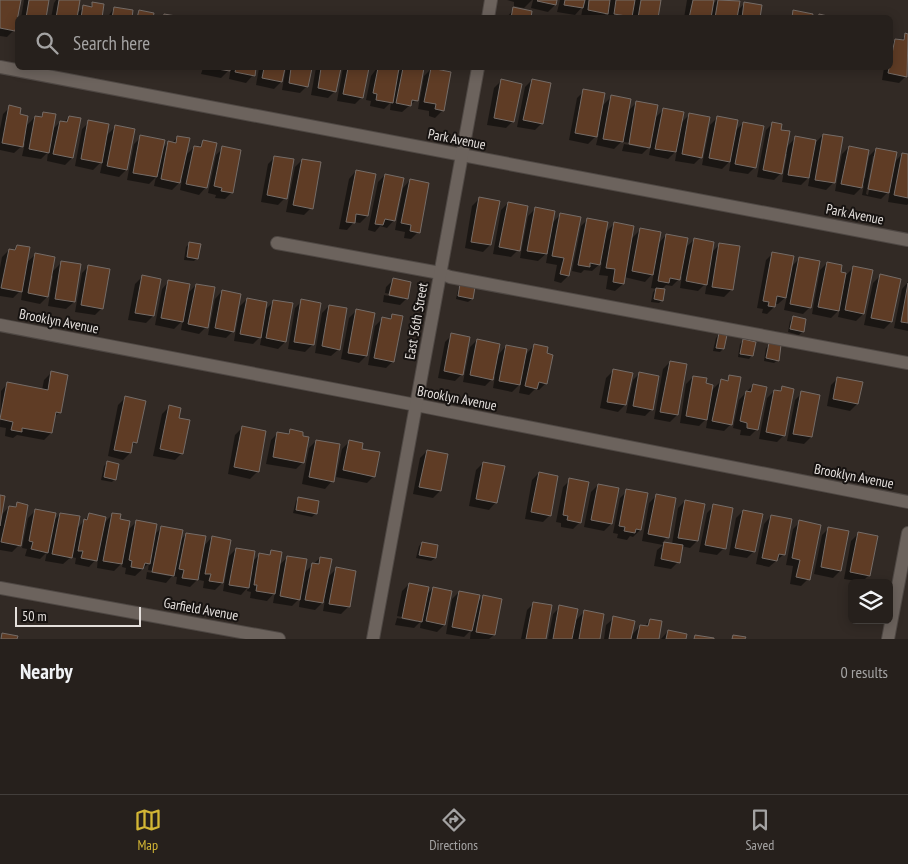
<!DOCTYPE html>
<style>
body{margin:0;font-family:"PT Sans Narrow",sans-serif;background:#322d29;color:#f1f3f6}
.controls{position:absolute;right:15px;bottom:15px;display:grid;overflow:hidden;border-radius:8px;box-shadow:0 2px 12px #0003}
.controls button{width:45px;height:45px;display:grid;place-items:center;padding:0;border:0;border-bottom:1px solid #423e3b;background:#26201c;color:#f1f3f6;font:25px sans-serif}
.scale{position:absolute;left:15px;bottom:12px;width:126px;box-sizing:border-box;padding-left:5px;border:2px solid #e4dfdc;border-top:0;font-size:14px;line-height:18px;white-space:nowrap;color:#e4dfdc;-webkit-text-stroke:4px #171311;paint-order:stroke}
.list{margin:0;padding:0;list-style:none}
h2{display:flex;justify-content:space-between;align-items:center;height:65px;margin:0;padding:0 20px;font-size:21px}
h2 small{font-size:16px;font-weight:400;color:#a4a3a3}
.icon{flex:none;width:28px;height:28px;fill:none;stroke:currentColor;stroke-width:2;stroke-linecap:round;stroke-linejoin:round}
.map{position:relative;flex:none;width:908px;height:639px;overflow:hidden}
.search{position:absolute;background:#26201c;box-shadow:0 2px 12px #0003;left:15px;right:15px;top:15px;height:55px;display:flex;align-items:center;gap:12px;box-sizing:border-box;padding:0 18px;border-radius:8px;color:#a4a3a3;font-size:19px}
.sheet{height:155px;background:#26201c}
nav{display:flex;justify-content:space-around;align-items:center;box-sizing:border-box;height:70px;border-top:1px solid #423e3b;background:#26201c;font-size:14px;color:#a4a3a3}
nav a{display:grid;justify-items:center;gap:2px}
nav .on{color:#d3b635}
.map>svg:first-child{display:block}
</style>
<div class="map">
<svg width="908" height="639" viewBox="0 0 908 639">
<rect width="100%" height="100%" fill="#322a25"/>
<g fill="#0007" fill-rule="evenodd">
<polygon points="0,0 20,0 14,30 7,37 0,36"/>
<polygon points="24,0 41,0 45,18 21,18"/>
<polygon points="56,0 79,0 76,14 84,7 89,7 93,3 100,18 51,18 54,3"/>
<polygon points="507,0 532,0 524,8 514,6 514,2"/>
<polygon points="533,0 556,0 555,5 548,12 531,8"/>
<polygon points="560,0 660,0 656,18 633,18 633,15 630,18 608,18 609,10 602,18 586,18 581,17 583,6 575,15 557,12"/>
<polygon points="687,0 713,0 711,6 717,0 739,2 737,11 745,3 759,18 684,18"/>
<polygon points="114,8 131,18 107,18"/>
<polygon points="514,9 529,18 506,18"/>
<polygon points="906,35 908,35 908,64 906,76 899,83 882,80 884,68 890,68 890,45 895,40 900,41"/>
<polygon points="203,68 255,68 253,75 246,83 229,79 231,68 221,78 201,74"/>
<polygon points="259,68 283,68 281,82 274,89 256,85"/>
<polygon points="286,68 311,68 307,86 300,93 282,90"/>
<polygon points="316,68 340,68 335,91 328,98 311,95"/>
<polygon points="343,68 367,68 362,97 355,104 337,101"/>
<polygon points="377,68 398,68 397,73 403,68 423,69 416,100 402,112 390,110 391,102 384,109 370,106 371,101 366,100 371,76"/>
<polygon points="431,69 443,110 435,118 429,116 429,111 418,109 424,76"/>
<polygon points="532,80 542,123 535,130 517,127 525,87"/>
<polygon points="501,81 513,121 506,128 487,125 494,88"/>
<polygon points="584,91 601,107 611,97 627,112 637,102 654,119 663,110 680,124 689,115 701,157 694,164 675,161 677,150 668,159 649,155 651,145 642,154 622,151 624,144 645,148 645,145 624,142 624,139 614,149 596,145 599,133 588,144 569,140 577,98"/>
<polygon points="10,107 18,115 25,127 35,117 39,118 44,113 52,130 60,122 63,123 69,117 72,158 65,165 47,161 48,152 41,159 22,156 25,143 14,153 0,150 0,129 3,114"/>
<polygon points="717,118 734,132 743,123 755,167 748,174 729,171 731,160 722,169 702,165 710,125"/>
<polygon points="89,122 106,136 115,127 126,170 119,177 100,173 103,160 93,170 75,166 82,129"/>
<polygon points="773,123 780,131 786,148 796,137 814,144 823,135 833,183 826,190 808,186 810,176 801,185 782,182 787,154 784,154 781,173 774,180 757,177 766,130"/>
<polygon points="141,137 161,150 169,142 172,143 178,137 184,157 194,147 197,148 203,142 206,187 199,195 180,190 182,180 172,190 154,186 156,177 149,184 127,180 134,144"/>
<path d="M 849,147 L 863,178 L 865,178 L 869,156 L 876,149 L 894,163 L 902,154 L 908,155 L 908,204 L 907,205 L 888,202 L 890,190 L 881,199 L 862,195 L 864,185 L 854,195 L 835,191 L 842,154 ZM 873,156 L 876,156 L 868,195 L 866,194 Z"/>
<polygon points="223,148 232,192 225,199 215,198 216,195 208,193 216,155"/>
<polygon points="275,157 285,198 278,205 261,202 268,164"/>
<polygon points="302,160 311,208 304,215 286,212 295,167"/>
<polygon points="356,171 374,175 367,216 360,223 354,222 347,230 339,229 349,179"/>
<polygon points="385,175 394,220 387,228 380,226 375,232 368,230 378,182"/>
<polygon points="410,180 418,232 411,239 404,238 405,232 395,230 403,188"/>
<polygon points="479,199 490,245 483,252 465,248 472,206"/>
<polygon points="508,203 518,250 511,257 493,254 501,210"/>
<polygon points="535,209 551,224 561,214 568,276 561,283 554,281 557,265 546,263 548,252 538,261 520,258 528,216"/>
<polygon points="588,219 605,233 614,224 631,239 641,229 658,244 666,235 684,249 694,240 711,253 720,244 739,247 731,290 724,297 705,294 707,282 698,291 680,288 682,276 672,286 666,285 661,290 662,300 659,303 651,302 653,292 656,289 651,288 654,272 645,282 624,277 623,284 615,291 606,289 608,276 599,275 602,262 592,271 584,270 581,273 572,271 581,226"/>
<polygon points="190,243 197,258 194,261 184,260 186,247"/>
<polygon points="17,246 25,264 35,255 52,272 62,262 80,265 74,302 66,309 48,306 53,276 51,275 47,297 40,304 21,300 23,288 13,298 0,296 0,268 2,257 9,250 12,251"/>
<polygon points="773,253 791,267 799,259 810,307 803,314 784,310 787,296 778,304 774,304 774,307 767,314 762,313 763,309 757,308 766,260"/>
<polygon points="827,263 844,277 854,267 863,314 856,321 838,317 840,309 831,318 812,314 820,270"/>
<polygon points="89,266 102,308 95,315 75,312 82,273"/>
<polygon points="880,276 899,280 891,322 884,329 864,325 873,283"/>
<polygon points="142,277 153,316 146,323 128,320 135,284"/>
<polygon points="393,280 407,298 400,305 383,302 384,295 403,299 403,296 385,293 386,287"/>
<polygon points="169,281 187,294 196,285 206,327 199,334 181,330 183,320 174,329 155,325 162,289"/>
<polygon points="908,282 908,331 894,328 902,289"/>
<polygon points="461,285 472,299 468,302 456,299 458,289"/>
<polygon points="222,291 233,331 226,338 208,335 215,299"/>
<polygon points="247,299 265,310 274,301 285,342 278,349 260,345 262,335 253,344 234,341 240,306"/>
<polygon points="302,301 312,345 305,352 288,349 295,308"/>
<polygon points="329,306 339,349 331,356 315,353 322,313"/>
<polygon points="356,311 366,356 359,363 341,359 349,318"/>
<polygon points="392,315 393,361 386,368 368,365 375,326 382,319 388,320"/>
<polygon points="793,318 803,331 799,335 788,332 790,321"/>
<polygon points="719,334 723,349 720,352 713,351 716,338"/>
<polygon points="452,335 462,374 455,381 438,378 445,342"/>
<polygon points="477,340 497,356 506,346 525,355 535,345 546,383 539,390 535,389 529,395 519,393 521,383 512,392 493,388 495,376 485,386 463,382 470,347"/>
<polygon points="743,341 752,355 749,359 738,357 740,344"/>
<polygon points="770,344 778,360 774,363 764,361 766,348"/>
<polygon points="670,362 677,415 670,422 654,419 663,369"/>
<polygon points="613,371 631,374 625,405 618,412 600,408 606,378"/>
<polygon points="51,373 59,412 54,418 51,433 44,440 17,435 13,438 5,436 6,428 0,427 1,391 8,383 42,390 44,380"/>
<polygon points="640,373 652,409 645,416 626,413 633,380"/>
<polygon points="693,377 711,391 721,381 725,382 730,377 731,424 724,431 706,428 708,417 699,426 680,423 686,384"/>
<polygon points="838,378 857,404 850,411 827,406 831,385"/>
<polygon points="753,385 757,429 750,436 740,435 741,430 733,428 739,400"/>
<polygon points="782,388 784,435 777,442 759,439 767,398 774,391 778,392"/>
<polygon points="802,393 811,437 804,444 787,441 795,400"/>
<polygon points="125,398 136,442 131,447 130,453 123,460 108,456 118,405"/>
<polygon points="169,407 178,419 182,453 175,460 153,456 162,414"/>
<polygon points="242,428 257,472 250,479 228,474 235,435"/>
<polygon points="290,430 303,462 296,469 266,464 271,440 278,433 286,435"/>
<polygon points="316,441 332,481 325,489 302,484 309,448"/>
<polygon points="349,442 360,450 374,476 367,483 336,477 342,449"/>
<polygon points="427,451 440,491 433,498 413,494 420,458"/>
<polygon points="107,463 115,479 112,482 101,480 104,466"/>
<polygon points="483,463 496,502 489,510 469,506 476,470"/>
<polygon points="539,473 550,515 543,522 525,519 532,480"/>
<polygon points="570,480 580,522 573,529 561,527 561,523 556,522 563,487"/>
<polygon points="598,485 611,524 604,531 584,527 591,492"/>
<polygon points="627,491 640,530 633,537 630,536 627,540 617,538 618,534 613,533 620,498"/>
<polygon points="0,496 1,515 9,507 13,508 17,504 19,545 12,552 0,550"/>
<polygon points="656,496 667,537 662,543 672,544 678,508 685,501 697,541 690,548 681,546 678,562 671,569 654,566 657,550 663,545 642,541 649,503"/>
<polygon points="299,498 318,502 315,514 312,517 293,513 296,501"/>
<polygon points="714,506 724,548 717,555 699,552 707,513"/>
<polygon points="35,511 53,521 60,514 76,530 89,515 103,524 113,514 127,531 136,522 154,535 161,528 180,541 186,534 203,547 212,537 223,582 215,590 203,588 204,581 199,580 200,577 190,587 176,584 177,577 172,576 166,583 146,579 147,572 169,576 169,574 148,570 149,563 135,576 125,574 126,568 122,567 123,562 114,571 97,568 98,557 89,567 75,564 76,558 71,557 63,564 45,561 47,552 40,559 25,556 27,549 22,548 28,518"/>
<polygon points="743,511 754,551 747,558 729,555 736,518"/>
<polygon points="771,516 783,555 769,567 756,564 764,524"/>
<polygon points="800,522 808,579 801,586 790,584 793,566 786,565 793,529"/>
<polygon points="829,528 840,571 833,578 814,574 822,535"/>
<polygon points="858,534 869,575 862,582 844,579 851,541"/>
<polygon points="422,543 435,558 431,561 416,558 419,546"/>
<polygon points="236,549 252,562 260,554 268,556 272,552 278,566 288,557 304,573 320,558 327,578 336,569 348,607 341,614 323,611 325,600 315,610 299,607 300,598 292,606 273,603 275,592 267,601 250,598 251,592 247,591 248,587 241,595 223,591 229,556"/>
<polygon points="409,584 426,595 433,588 444,625 437,632 420,628 421,621 414,628 395,625 397,618 417,622 417,620 397,616 402,591"/>
<polygon points="459,592 477,603 484,596 494,635 489,639 470,639 471,630 464,637 446,634 452,599"/>
<polygon points="534,603 551,606 545,639 521,639 527,610"/>
<polygon points="560,607 574,622 584,612 603,615 598,639 548,639 553,614"/>
<polygon points="614,618 631,636 640,626 644,627 650,620 661,622 657,639 604,639 606,625"/>
<polygon points="668,631 686,634 685,639 661,639"/>
</g>
<g fill="#5f3c25" stroke="#756c67">
<polygon points="0,0 21,0 15,31 0,28"/>
<polygon points="29,0 49,0 46,18 26,18"/>
<polygon points="59,0 80,0 77,18 56,18"/>
<polygon points="538,0 557,0 556,5 537,1"/>
<polygon points="565,0 585,0 583,8 564,5"/>
<polygon points="589,0 610,0 608,14 588,10"/>
<polygon points="616,0 635,0 632,17 614,14"/>
<polygon points="641,0 661,0 658,18 638,18"/>
<polygon points="693,0 714,0 711,18 689,18"/>
<polygon points="718,0 740,1 737,18 715,18"/>
<polygon points="92,2 104,4 102,18 81,18 83,5 92,7"/>
<polygon points="744,2 762,5 760,18 742,18"/>
<polygon points="114,7 133,10 132,18 112,18"/>
<polygon points="513,7 532,11 531,18 511,18"/>
<polygon points="139,10 154,13 153,18 137,18"/>
<polygon points="793,10 813,14 812,18 792,18"/>
<polygon points="164,14 176,16 176,18 163,18"/>
<polygon points="819,14 836,18 818,18"/>
<polygon points="905,33 908,34 907,77 888,73 895,39 904,40"/>
<polygon points="211,68 230,68 230,71"/>
<polygon points="236,68 256,68 255,76 235,72"/>
<polygon points="264,68 285,68 282,82 262,78"/>
<polygon points="291,68 312,68 308,87 289,83"/>
<polygon points="321,68 341,68 336,92 318,88"/>
<polygon points="348,68 369,68 363,98 343,94"/>
<polygon points="378,68 399,68 393,103 376,100 377,94 373,93"/>
<polygon points="403,68 424,68 418,101 412,100 411,106 396,103"/>
<polygon points="431,68 451,72 444,111 435,109 436,104 424,102"/>
<polygon points="501,79 522,84 514,122 494,118"/>
<polygon points="532,79 551,83 543,124 523,120"/>
<polygon points="583,89 605,93 597,137 575,133"/>
<polygon points="611,95 631,99 623,142 603,139"/>
<polygon points="636,101 658,105 650,148 629,144"/>
<polygon points="9,105 21,108 20,114 28,116 23,147 2,143"/>
<polygon points="663,108 684,112 676,152 655,149"/>
<polygon points="43,112 56,114 49,153 29,149 35,116 42,117"/>
<polygon points="689,113 710,117 702,158 682,154"/>
<polygon points="69,116 81,118 73,158 53,154 60,121 67,122"/>
<polygon points="717,116 738,120 730,162 709,158"/>
<polygon points="88,120 109,124 102,163 81,159"/>
<polygon points="743,122 764,126 756,168 735,164"/>
<polygon points="772,122 782,124 781,130 790,131 782,174 763,170"/>
<polygon points="115,125 135,129 127,170 107,166"/>
<polygon points="823,134 843,137 835,183 815,180"/>
<polygon points="140,135 165,140 157,177 133,173"/>
<polygon points="177,136 190,138 180,183 161,179 168,141 176,143"/>
<polygon points="795,136 816,140 809,178 788,175"/>
<polygon points="203,140 217,143 207,188 186,184 194,146 201,147"/>
<polygon points="222,146 241,150 233,193 221,191 222,188 214,186"/>
<polygon points="849,146 869,150 862,188 841,184"/>
<polygon points="876,148 897,152 889,193 868,189"/>
<polygon points="902,153 908,154 908,198 894,195"/>
<polygon points="274,156 294,159 287,199 267,195"/>
<polygon points="302,159 321,162 313,209 293,205"/>
<polygon points="356,170 376,174 368,216 356,214 355,223 346,222"/>
<polygon points="385,174 404,178 395,221 385,219 383,225 375,224"/>
<polygon points="410,179 429,183 420,233 410,231 411,225 401,223"/>
<polygon points="479,197 500,201 491,245 471,242"/>
<polygon points="508,202 528,206 520,251 499,247"/>
<polygon points="535,207 555,211 547,254 527,251"/>
<polygon points="560,213 581,217 569,276 560,274 564,258 552,256"/>
<polygon points="587,218 608,222 600,265 590,263 590,267 578,265"/>
<polygon points="614,222 634,226 624,284 613,282 615,269 606,268"/>
<polygon points="640,228 661,232 653,275 632,271"/>
<polygon points="666,234 688,238 680,280 670,278 669,283 658,281"/>
<polygon points="694,238 714,242 707,285 686,281"/>
<polygon points="189,242 201,244 198,259 187,257"/>
<polygon points="719,243 740,246 733,290 712,287"/>
<polygon points="17,245 30,247 22,292 1,288 9,249 15,250"/>
<polygon points="772,252 794,256 786,298 777,296 775,307 768,306 769,302 763,301"/>
<polygon points="35,253 55,257 48,297 28,293"/>
<polygon points="799,257 820,261 811,308 790,304"/>
<polygon points="61,261 81,264 75,302 55,299"/>
<polygon points="827,262 842,265 841,272 846,273 839,311 818,307"/>
<polygon points="88,265 110,269 103,309 81,305"/>
<polygon points="853,266 873,270 864,314 845,310"/>
<polygon points="880,274 901,279 892,322 871,318"/>
<polygon points="142,275 161,279 154,316 135,313"/>
<polygon points="393,278 411,282 408,299 389,295"/>
<polygon points="168,280 190,284 183,322 161,318"/>
<polygon points="908,283 908,323 901,322"/>
<polygon points="196,284 215,287 208,328 188,324"/>
<polygon points="460,284 475,287 473,299 458,296"/>
<polygon points="656,288 665,289 663,301 654,299"/>
<polygon points="222,290 241,294 234,332 215,328"/>
<polygon points="247,298 267,302 261,338 240,334"/>
<polygon points="301,299 321,303 314,345 294,342"/>
<polygon points="273,300 293,303 286,342 266,338"/>
<polygon points="329,305 347,308 340,350 322,346"/>
<polygon points="356,309 375,313 367,356 348,353"/>
<polygon points="392,314 403,316 394,362 374,358 382,317 391,319"/>
<polygon points="793,316 806,319 804,332 790,329"/>
<polygon points="451,333 470,337 463,375 444,371"/>
<polygon points="719,333 727,335 724,349 716,348"/>
<polygon points="477,339 500,344 493,380 470,375"/>
<polygon points="743,339 756,342 753,356 740,354"/>
<polygon points="769,343 781,345 779,361 766,358"/>
<polygon points="534,344 548,347 547,353 553,355 547,384 539,382 537,389 525,386"/>
<polygon points="506,345 527,349 520,385 499,381"/>
<polygon points="670,361 687,364 678,415 660,412"/>
<polygon points="613,369 633,373 626,405 607,402"/>
<polygon points="51,371 68,375 61,413 56,412 52,433 22,428 22,432 11,430 13,422 0,419 7,382 48,390"/>
<polygon points="639,372 659,376 653,410 633,406"/>
<polygon points="729,375 741,377 732,425 712,421 721,379 728,381"/>
<polygon points="693,376 707,378 706,383 713,385 707,420 686,416"/>
<polygon points="837,377 863,382 858,404 833,399"/>
<polygon points="753,384 767,387 758,430 747,428 747,423 740,421 746,391 751,392"/>
<polygon points="782,386 794,389 785,436 766,432 774,390 781,391"/>
<polygon points="801,391 820,395 812,437 793,434"/>
<polygon points="125,396 146,401 137,443 133,442 131,453 114,450"/>
<polygon points="169,405 181,408 179,418 190,420 183,454 160,449"/>
<polygon points="242,426 266,431 259,472 234,467"/>
<polygon points="290,429 303,432 303,436 309,437 304,463 273,457 277,432 289,434"/>
<polygon points="316,440 340,444 334,482 309,477"/>
<polygon points="349,440 363,443 362,449 380,452 375,477 343,470"/>
<polygon points="427,450 448,454 441,491 419,487"/>
<polygon points="107,461 119,464 116,480 104,477"/>
<polygon points="483,462 505,466 497,503 476,499"/>
<polygon points="539,472 558,476 551,516 531,512"/>
<polygon points="569,478 589,482 581,523 567,520 568,516 563,515"/>
<polygon points="598,484 619,488 612,524 591,520"/>
<polygon points="626,489 648,493 641,530 636,529 635,533 624,531 625,527 619,526"/>
<polygon points="656,494 676,498 669,538 648,534"/>
<polygon points="0,495 5,496 0,526"/>
<polygon points="298,497 319,501 317,514 296,510"/>
<polygon points="685,500 705,504 698,541 678,538"/>
<polygon points="17,502 28,505 21,546 1,542 9,506 16,507"/>
<polygon points="713,504 733,508 726,549 705,545"/>
<polygon points="35,509 56,513 48,553 31,549 33,542 29,541"/>
<polygon points="743,510 763,514 755,552 735,548"/>
<polygon points="60,513 80,516 72,558 52,554"/>
<polygon points="89,513 106,517 97,561 81,558 83,551 78,551 84,519 87,520"/>
<polygon points="112,513 121,514 120,519 130,521 122,564 103,561"/>
<polygon points="771,515 792,519 785,555 779,554 777,561 762,558"/>
<polygon points="136,520 157,524 150,564 145,563 143,569 131,567 132,561 129,560"/>
<polygon points="799,520 821,525 810,580 796,577 800,560 792,558"/>
<polygon points="161,526 183,530 174,576 152,572"/>
<polygon points="828,527 849,531 841,571 821,567"/>
<polygon points="858,532 878,536 870,576 850,572"/>
<polygon points="186,533 206,536 198,580 182,578 184,570 179,569"/>
<polygon points="212,536 231,540 223,583 209,581 211,574 205,574"/>
<polygon points="422,542 438,545 436,558 419,555"/>
<polygon points="664,542 683,545 680,563 661,559"/>
<polygon points="236,548 255,551 249,588 229,585"/>
<polygon points="271,550 282,552 275,594 256,591 257,585 254,585 259,553 270,555"/>
<polygon points="287,556 307,559 300,600 280,596"/>
<polygon points="320,557 332,559 323,603 305,600 312,563 319,564"/>
<polygon points="336,567 356,571 350,607 329,604"/>
<polygon points="409,583 429,587 422,622 402,618"/>
<polygon points="433,587 452,591 445,625 426,621"/>
<polygon points="459,591 480,595 472,631 452,627"/>
<polygon points="483,595 502,599 495,635 476,632"/>
<polygon points="533,602 552,605 546,639 526,639"/>
<polygon points="559,605 578,609 572,639 553,639"/>
<polygon points="584,610 604,614 600,639 579,639"/>
<polygon points="613,616 635,621 631,639 609,639"/>
<polygon points="650,619 662,621 659,639 637,639 640,625 648,626"/>
<polygon points="668,630 687,634 686,639 666,639"/>
<polygon points="2,633 18,636 17,639 1,639"/>
<polygon points="695,635 714,638 714,639 694,639"/>
<polygon points="733,635 746,637 745,639 732,639"/>
</g>
<g fill="none" stroke-linecap="round" stroke-linejoin="round">
<defs>
<g id="minor">
<polyline points="488,18 491,0"/>
<polyline points="0,67 908,240"/>
<polyline points="277,243 440,273 450,277 908,363"/>
<polyline points="0,325 416,405 908,502"/>
<polyline points="0,588 279,639"/>
<polyline points="373,639 478,68"/>
<polyline points="888,639 908,533"/>
</g>
</defs>
<use href="#minor" stroke="#4f4844" stroke-width="14"/>
<use href="#minor" stroke="#6c635d" stroke-width="12"/>
</g>
<g text-anchor="middle" dominant-baseline="central" stroke-width="4" stroke-linejoin="round" paint-order="stroke">
<g font-size="14" fill="#e4dfdc" stroke="#171311">
<text transform="translate(457 139) rotate(11)">Park Avenue</text>
<text transform="translate(855 214) rotate(11)">Park Avenue</text>
<text transform="translate(59 321) rotate(11)">Brooklyn Avenue</text>
<text transform="translate(416 321) rotate(-80)">East 56th Street</text>
<text transform="translate(457 398) rotate(11)">Brooklyn Avenue</text>
<text transform="translate(854 476) rotate(11)">Brooklyn Avenue</text>
<text transform="translate(201 609) rotate(10)">Garfield Avenue</text>
</g>
</g>
</svg>
<div class="controls">
<button><svg class="icon" aria-label="layers" viewBox="0 0 24 24"><path d="M12 4l9 5-9 5-9-5zM3 14l9 5 9-5"/></svg></button>
</div>
<div class="scale">50 m</div>
<div class="search"><svg class="icon" aria-label="search" viewBox="0 0 24 24"><circle cx="10" cy="10" r="6"/><path d="M15 15l6 6"/></svg>Search here</div>
</div>
<section class="sheet">
<h2>Nearby<small>0 results</small></h2>
<ul class="list">
</ul>
</section>
<nav>
<a class="on"><svg class="icon" aria-label="map" viewBox="0 0 24 24"><path d="M3 6l6-2 6 2 6-2v14l-6 2-6-2-6 2zM9 4v14M15 6v14"/></svg>Map</a>
<a><svg class="icon" aria-label="directions" viewBox="0 0 24 24"><path d="M12 3l9 9-9 9-9-9zM9 14v-3h6M13 9l2 2-2 2"/></svg>Directions</a>
<a><svg class="icon" aria-label="saved" viewBox="0 0 24 24"><path d="M7 4h10v16l-5-4-5 4z"/></svg>Saved</a>
</nav>
